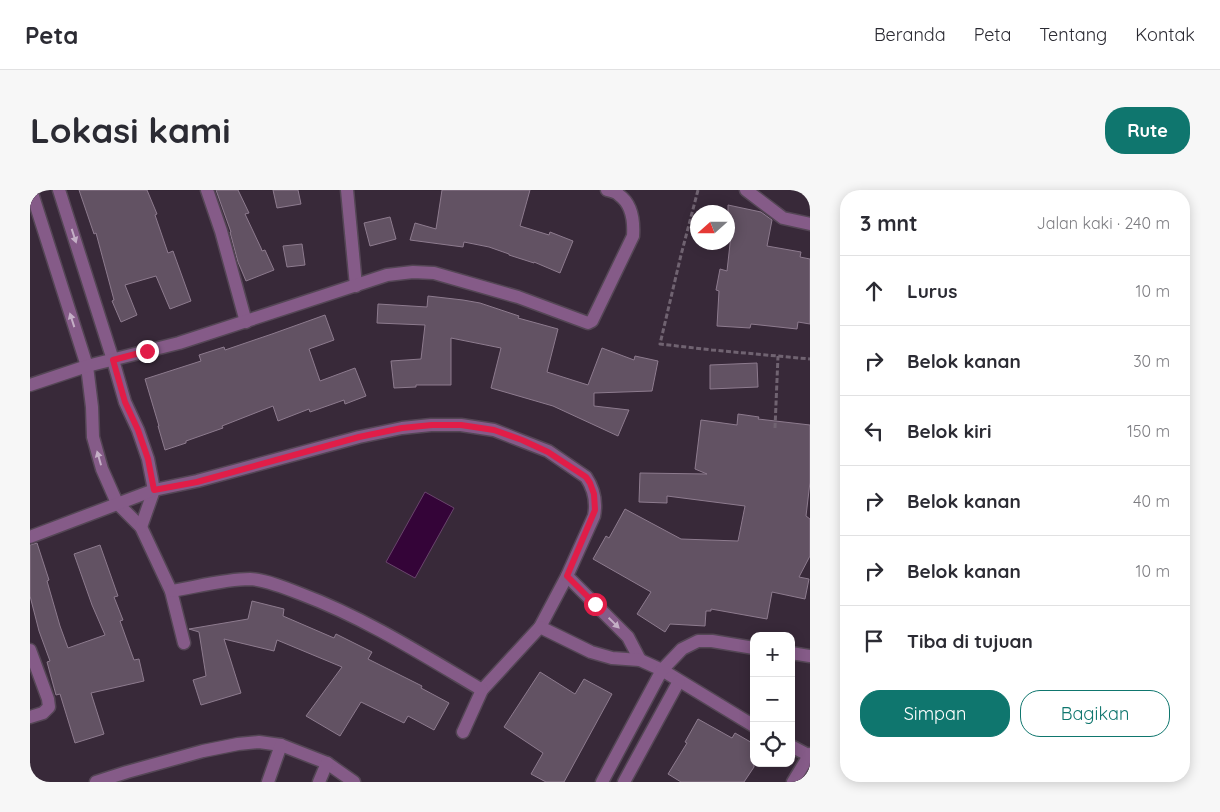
<!DOCTYPE html>
<html lang="id">
<meta charset="utf-8">
<style>
body{margin:0;font-family:Quicksand,sans-serif;background:#f7f7f7;color:#2b2b33}
.controls{position:absolute;right:15px;bottom:15px;display:grid;overflow:hidden;border-radius:10px;box-shadow:0 2px 12px #0003}
.controls button{width:45px;height:45px;display:grid;place-items:center;padding:0;border:0;border-bottom:1px solid #e1e1e2;background:#fff;color:#2b2b33;font:25px sans-serif}
.compass{position:absolute;left:660px;top:15px;width:45px;height:45px;border-radius:50%;background:#fff;box-shadow:0 2px 12px #0003;rotate:249deg}
.stop{position:absolute;width:15px;height:15px;margin:-11px;border:4px solid #e11d48;border-radius:50%;background:#fff}
.stop.end{background:#e11d48;border-color:#fff;box-shadow:0 1px 5px #0008}
.list{margin:0;padding:0;list-style:none}
h2{display:flex;justify-content:space-between;align-items:center;height:65px;margin:0;padding:0 20px;font-size:21px}
h2 small{font-size:16px;font-weight:400;color:#7c7c81}
.list li{display:grid;grid-template-columns:32px 1fr auto;gap:15px;align-items:center;box-sizing:border-box;height:70px;padding:0 20px;border-top:1px solid #e1e1e2}
.list b{display:block;font-size:19px;white-space:nowrap}
.list em{font-size:16px;font-style:normal;color:#7c7c81}
.actions{display:flex;gap:10px;padding:15px 20px}
.actions a{flex:1;padding:11px 0;border:1px solid #0f766e;border-radius:20px;text-align:center;font-size:18px;color:#0f766e}
.actions .main{background:#0f766e;color:#fff}
.icon{flex:none;width:28px;height:28px;fill:none;stroke:currentColor;stroke-width:2;stroke-linecap:round;stroke-linejoin:round}
.map{position:relative;flex:none;width:780px;height:592px;overflow:hidden;border-radius:20px}
header{display:flex;align-items:center;gap:30px;box-sizing:border-box;height:70px;padding:0 25px;background:#fff;border-bottom:1px solid #e1e1e2}
header strong{font-size:24px}
nav{display:flex;gap:28px;margin-inline-start:auto;font-size:18px}
.intro{display:flex;align-items:center;justify-content:space-between;box-sizing:border-box;height:120px;padding:0 30px}
h1{margin:0;font-size:35px}
.button{padding:12px 22px;border-radius:20px;background:#0f766e;color:#fff;font-size:18px;font-weight:700}
main{display:flex;gap:30px;padding:0 30px}
aside{flex:1;background:#fff;border-radius:20px;box-shadow:0 2px 12px #0003}
.map>svg:first-child{display:block}
</style>
<header>
<strong>Peta</strong>
<nav><a>Beranda</a><a>Peta</a><a>Tentang</a><a>Kontak</a></nav>
</header>
<div class="intro"><h1>Lokasi kami</h1><a class="button">Rute</a></div>
<main>
<div class="map">
<svg width="780" height="592" viewBox="0 0 780 592">
<rect width="100%" height="100%" fill="#382939"/>
<polygon fill="#340438" stroke="#69456c" points="395,302 424,318 385,388 356,372"/>
<g fill="#625263" stroke="#8d7b8e">
<polygon points="49,0 117,0 127,24 125,25 138,63 143,61 161,111 140,119 126,86 95,95 107,125 91,132 82,111 84,110 66,43 64,44"/>
<polygon points="186,0 208,0 219,23 215,24 231,58 232,61 235,60 244,80 216,91 208,72 200,42 201,42"/>
<polygon points="243,0 268,0 271,14 247,18"/>
<polygon points="412,0 500,0 490,36 519,45 520,42 543,51 530,83 504,72 504,73 479,65 479,64 459,57 434,52 433,57 380,50 385,33 406,39"/>
<polygon points="698,15 731,22 742,30 737,56 771,62 770,67 780,69 780,134 768,132 767,139 721,134 720,138 687,136 689,101 686,100 690,79 697,81 701,45 698,44"/>
<polygon points="360,27 366,49 340,56 334,33"/>
<polygon points="272,54 275,75 257,77 253,56"/>
<polygon points="398,106 433,110 450,113 489,126 488,128 528,139 517,182 558,195 572,158 604,170 605,166 628,171 622,201 564,203 564,216 599,220 588,246 523,216 461,198 471,158 421,148 421,195 386,195 386,197 364,198 361,171 391,169 395,135 347,133 348,114 397,117"/>
<polygon points="295,125 304,150 279,159 290,191 325,178 336,206 315,214 314,210 280,222 279,219 248,231 243,216 192,236 193,238 156,251 156,253 135,260 128,236 129,236 115,189 171,171 169,165 194,157 195,160 242,144"/>
<polygon points="727,173 728,197 680,199 680,175"/>
<polygon points="708,224 729,227 728,229 780,235 780,292 776,326 780,329 780,366 769,387 779,389 775,409 742,402 737,429 681,419 681,421 676,421 675,436 640,434 635,442 607,424 621,402 563,369 576,346 579,348 595,319 651,349 708,351 715,316 637,306 637,313 609,312 610,283 677,284 665,279 671,230 707,235"/>
<polygon points="7,353 19,390 17,391 30,436 38,458 75,445 62,415 44,364 70,355 88,406 84,407 93,430 90,431 104,470 109,469 114,491 61,503 74,544 45,553 30,504 26,505 17,472 20,471 9,441 0,406 0,355"/>
<polygon points="222,411 254,419 253,426 304,448 306,444 342,462 338,469 392,496 391,498 419,513 404,540 378,526 374,533 331,512 310,546 276,526 312,477 247,450 244,461 194,449 211,503 171,515 163,490 176,486 169,442 159,439 218,429"/>
<polygon points="510,482 545,504 554,489 582,504 534,592 516,592 501,584 513,563 474,537"/>
<polygon points="668,529 702,548 705,543 724,554 724,577 714,592 651,592 638,584 657,553 655,552"/>
</g>
<g fill="none" stroke-linecap="round" stroke-linejoin="round">
<defs>
<g id="minor">
<polyline points="1,0 57,176 62,217 63,247 72,279 87,313 111,337 141,401 154,453"/>
<polyline points="29,0 83,170 95,212 108,240 118,269 124,300 111,337"/>
<polyline points="177,0 191,41 216,132"/>
<polyline points="317,0 326,96"/>
<polyline points="716,0 753,28 780,34"/>
<path d="M 0,195 L 57,176 L 149,153 L 357,85 L 383,82 L 404,83 L 488,107 L 558,133 L 562,131 L 603,46 C 604,31 602,14 589,5 C 586,2 581,1 577,0"/>
<path d="M 0,347 L 124,300 L 167,291 L 329,247 L 372,238 L 401,235 L 431,235 L 464,240 L 492,251 L 518,261 L 556,287 C 564,299 567,311 564,326 L 537,386 L 510,437 L 452,500 L 433,542"/>
<polyline points="537,386 598,447 610,470"/>
<path d="M 141,401 C 166,397 195,389 220,389 C 236,390 256,398 271,404 C 335,428 393,465 452,500"/>
<polyline points="510,437 561,462 582,468 610,470 632,480 724,536"/>
<polyline points="0,460 18,509 19,517 13,523 0,527"/>
<polyline points="761,463 780,466"/>
<polyline points="761,556 780,566"/>
<polyline points="66,592 97,582 173,561 208,554 229,552 251,555 297,573 324,592"/>
<polyline points="238,592 251,555"/>
<polyline points="289,592 297,573"/>
<polyline points="572,592 632,480 652,459 668,451 682,451 724,458"/>
<polyline points="594,592 649,491"/>
<polyline points="763,592 780,564"/>
</g>
</defs>
<use href="#minor" stroke="#544655" stroke-width="15"/>
<g stroke="#706371" stroke-width="3" stroke-dasharray="5 2.5" stroke-linecap="butt">
<polyline points="668,0 651,65 630,154 682,160 780,169"/>
<polyline points="745,238 748,166"/>
</g>
<use href="#minor" stroke="#855b88" stroke-width="12"/>
</g>
<defs><path id="oneway-solid" d="M-6-.8H1V-3.2L6.5 0L1 3.2V.8H-6Z" transform="scale(1.25)"/></defs>
<g fill="#c4afc6">
<use href="#oneway-solid" transform="translate(44 46) rotate(72)"/>
<use href="#oneway-solid" transform="translate(42 130) rotate(-108)"/>
<use href="#oneway-solid" transform="translate(69 268) rotate(-106)"/>
<use href="#oneway-solid" transform="translate(584 433) rotate(44)"/>
</g>
<g fill="none" stroke-linecap="round" stroke-linejoin="round">
<polyline stroke="#e11d48" stroke-width="6" points="117,161 83,170 95,212 108,240 118,269 124,300 167,292 329,247 372,238 402,235 431,235 464,240 492,250 518,262 556,287 560,293 564,304 565,320 537,386 565,414"/>
</g>
</svg>
<div class="controls">
<button>+</button>
<button>−</button>
<button><svg class="icon" aria-label="locate" viewBox="0 0 24 24"><circle cx="12" cy="12" r="6"/><path d="M12 2v4M12 18v4M2 12h4M18 12h4"/></svg></button>
</div>
<svg class="compass" viewBox="-18 -18 36 36"><path d="M0-13l5 13h-10z" fill="#e53935"/><path d="M0 13l5-13h-10z" fill="#7c7c81"/></svg>
<div class="stop" style="left:565px;top:414px"></div>
<div class="stop end" style="left:117px;top:161px"></div>
</div>
<aside>
<h2>3 mnt<small>Jalan kaki · 240 m</small></h2>
<ul class="list">
<li><svg class="icon" aria-label="ahead" viewBox="0 0 24 24"><path d="M12 20V5M6 11l6-6 6 6"/></svg><div><b>Lurus</b></div><em>10 m</em></li>
<li><svg class="icon" aria-label="right" viewBox="0 0 24 24"><path d="M7 20v-9h11M14 6l5 5-5 5"/></svg><div><b>Belok kanan</b></div><em>30 m</em></li>
<li><svg class="icon" aria-label="left" viewBox="0 0 24 24"><path d="M17 20v-9H6M10 6l-5 5 5 5"/></svg><div><b>Belok kiri</b></div><em>150 m</em></li>
<li><svg class="icon" aria-label="right" viewBox="0 0 24 24"><path d="M7 20v-9h11M14 6l5 5-5 5"/></svg><div><b>Belok kanan</b></div><em>40 m</em></li>
<li><svg class="icon" aria-label="right" viewBox="0 0 24 24"><path d="M7 20v-9h11M14 6l5 5-5 5"/></svg><div><b>Belok kanan</b></div><em>10 m</em></li>
<li><svg class="icon" aria-label="arrive" viewBox="0 0 24 24"><path d="M6 21V4h12l-3 4 3 4H6"/></svg><div><b>Tiba di tujuan</b></div></li>
</ul>
<div class="actions"><a class="main">Simpan</a><a>Bagikan</a></div>
</aside>
</main>
